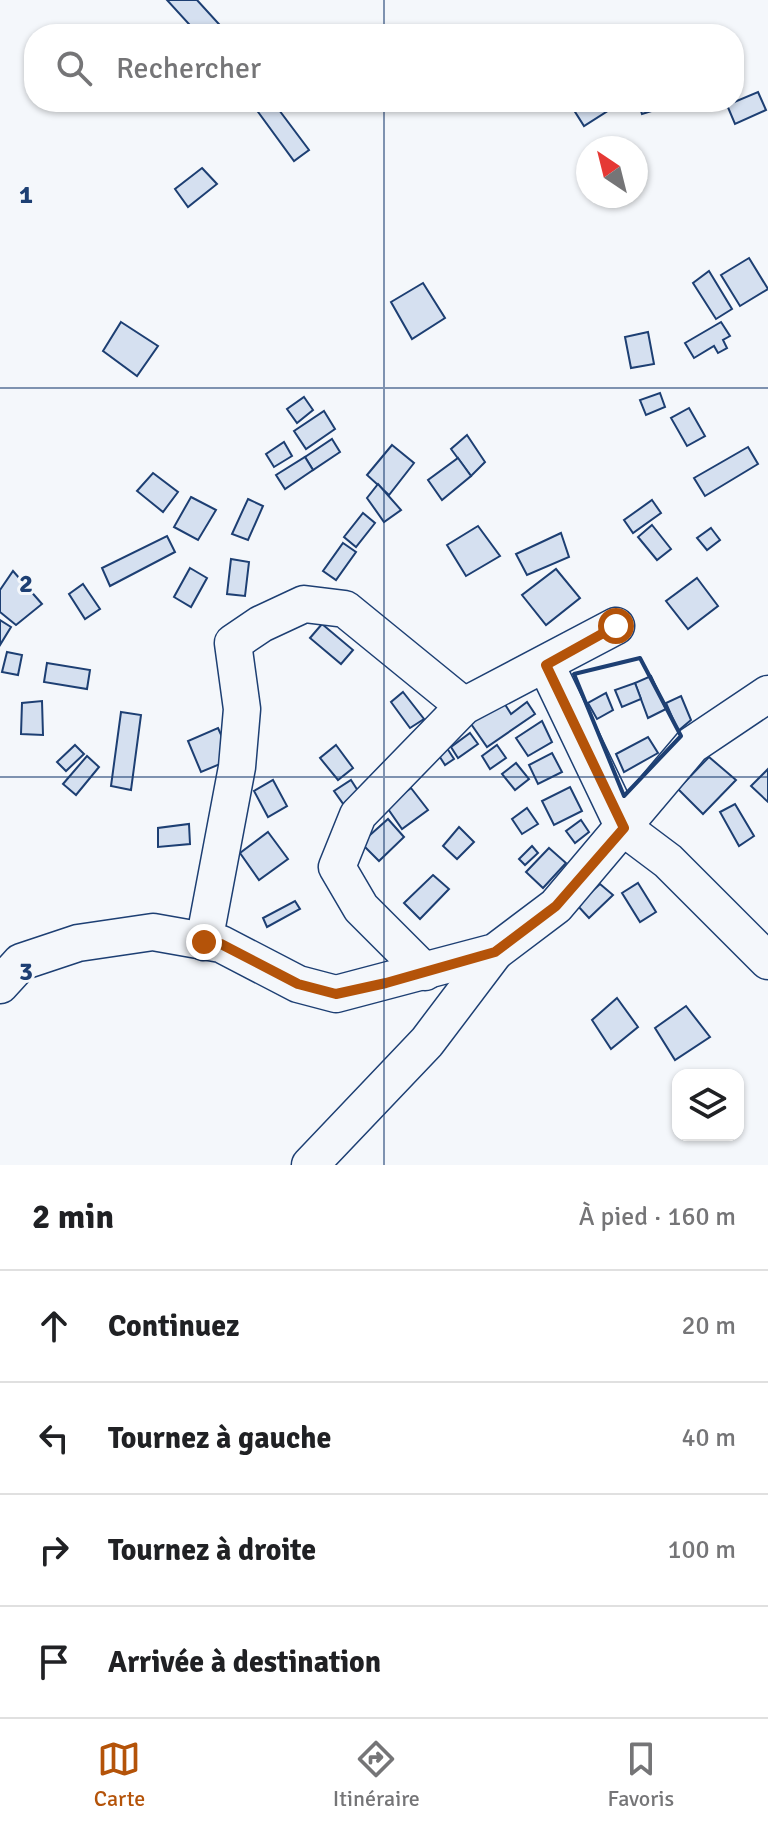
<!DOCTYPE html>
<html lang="fr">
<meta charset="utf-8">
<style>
body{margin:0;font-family:Signika,sans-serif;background:#f2f2f2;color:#202124}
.controls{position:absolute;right:24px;bottom:24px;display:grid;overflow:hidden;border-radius:16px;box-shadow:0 2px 6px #0004}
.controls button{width:72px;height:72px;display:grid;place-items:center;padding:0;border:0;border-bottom:2px solid #e0e0e0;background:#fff;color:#202124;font:40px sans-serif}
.compass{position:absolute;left:576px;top:136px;width:72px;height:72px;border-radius:50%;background:#fff;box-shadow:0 2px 6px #0004;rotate:325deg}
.stop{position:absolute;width:24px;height:24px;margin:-18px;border:6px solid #b45309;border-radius:50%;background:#fff}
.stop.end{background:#b45309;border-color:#fff;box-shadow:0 2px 8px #0008}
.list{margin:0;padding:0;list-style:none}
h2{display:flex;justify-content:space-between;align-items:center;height:104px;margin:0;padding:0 32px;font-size:34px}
h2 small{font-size:26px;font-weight:400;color:#757577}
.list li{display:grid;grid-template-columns:52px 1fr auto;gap:24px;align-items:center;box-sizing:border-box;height:112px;padding:0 32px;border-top:2px solid #e0e0e0}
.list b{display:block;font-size:30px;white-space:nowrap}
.list em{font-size:26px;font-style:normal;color:#757577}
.icon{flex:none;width:44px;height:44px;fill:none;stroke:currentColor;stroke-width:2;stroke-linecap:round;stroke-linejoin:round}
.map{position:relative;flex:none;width:768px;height:1165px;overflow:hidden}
.search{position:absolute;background:#fff;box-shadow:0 2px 6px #0004;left:24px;right:24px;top:24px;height:88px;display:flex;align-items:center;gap:20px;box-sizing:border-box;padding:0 28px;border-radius:32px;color:#757577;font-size:30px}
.sheet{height:552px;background:#fff}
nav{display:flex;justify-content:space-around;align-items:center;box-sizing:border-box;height:112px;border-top:2px solid #e0e0e0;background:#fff;font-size:22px;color:#757577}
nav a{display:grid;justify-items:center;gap:4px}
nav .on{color:#b45309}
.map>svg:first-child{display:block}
</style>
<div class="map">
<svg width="768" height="1165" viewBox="0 0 768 1165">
<rect width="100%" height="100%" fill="#f4f7fb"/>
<g fill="#d5e0f0" stroke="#1d3f73" stroke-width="2">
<polygon points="167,0 197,0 228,34 198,34"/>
<polygon points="758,92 766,110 735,124 727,105"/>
<polygon points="257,102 273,102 309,150 294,161 253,105"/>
<polygon points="581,102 616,102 617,105 584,126 572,107"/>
<polygon points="638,102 659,102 661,108 642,114"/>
<polygon points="202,168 217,184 188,207 175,189"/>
<polygon points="749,258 768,289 740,306 721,275"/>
<polygon points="709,271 732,309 716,319 693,283"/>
<polygon points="423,283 445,318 412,339 391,302"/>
<polygon points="121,322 158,346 137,376 103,351"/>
<polygon points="721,322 730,336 723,340 727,348 718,353 714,346 694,358 685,343"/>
<polygon points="648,332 654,364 631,368 625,337"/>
<polygon points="660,393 665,407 646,415 640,400"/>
<polygon points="304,397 313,410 297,423 287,409"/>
<polygon points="689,408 705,436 687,446 671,418"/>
<polygon points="324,411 335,429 306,449 294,431"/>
<polygon points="467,435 485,462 471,476 451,449"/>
<polygon points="332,439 340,452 313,470 305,457"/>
<polygon points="284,442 292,456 274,467 266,454"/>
<polygon points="392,445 414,463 389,495 367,475"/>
<polygon points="748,447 758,464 705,496 694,478"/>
<polygon points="305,457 313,470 285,489 276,475"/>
<polygon points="458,458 471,476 442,500 428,480"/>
<polygon points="153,473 178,492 163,512 137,491"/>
<polygon points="378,484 401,510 384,522 367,498"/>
<polygon points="191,497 216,510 198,540 174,527"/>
<polygon points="248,499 263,506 248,540 232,534"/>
<polygon points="652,500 661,513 633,533 624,520"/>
<polygon points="363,513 375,523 356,547 344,537"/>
<polygon points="652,525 671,549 657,560 638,537"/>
<polygon points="478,526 500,556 466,576 447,545"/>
<polygon points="711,528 720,540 707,550 697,538"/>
<polygon points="561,533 569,557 527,575 516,554"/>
<polygon points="167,536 175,552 110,586 102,568"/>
<polygon points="343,543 356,552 336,580 323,571"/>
<polygon points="231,559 249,562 245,596 227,594"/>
<polygon points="190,568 207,578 191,607 174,597"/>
<polygon points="556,569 580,598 546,625 522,595"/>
<polygon points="13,571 42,604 16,625 0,612 0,590"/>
<polygon points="697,578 718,606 688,629 666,601"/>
<polygon points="83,584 100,609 85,619 69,594"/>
<polygon points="0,620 11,627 0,645"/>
<polygon points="322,624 353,650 341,664 310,638"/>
<polygon points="7,652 22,655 18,675 2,672"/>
<polygon points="47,663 90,670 87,689 44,682"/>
<polygon points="651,676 666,709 648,718 635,683"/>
<polygon points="635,683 641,699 622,707 615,690"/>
<polygon points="403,692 424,719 410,728 391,702"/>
<polygon points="606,693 613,710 597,719 588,703"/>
<polygon points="681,696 691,720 678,731 666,703"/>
<polygon points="501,698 511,714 527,702 535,714 487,747 469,721"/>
<polygon points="42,701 43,735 21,734 22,703"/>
<polygon points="121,712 141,715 131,790 111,786"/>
<polygon points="542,721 552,742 528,756 516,738"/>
<polygon points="218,728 232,759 201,772 188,741"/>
<polygon points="470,733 478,744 458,758 451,747"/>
<polygon points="648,737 658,753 624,772 616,754"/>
<polygon points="75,745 84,754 66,771 57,762"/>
<polygon points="336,745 353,768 338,780 320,758"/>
<polygon points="445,745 454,759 445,765 436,751"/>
<polygon points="497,745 506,758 490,769 482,756"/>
<polygon points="552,753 562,772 538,784 529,765"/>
<polygon points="87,756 99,767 76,795 63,784"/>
<polygon points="709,757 736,780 703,814 678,789"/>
<polygon points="516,763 529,779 515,790 502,774"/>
<polygon points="768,769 768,802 751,786"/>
<polygon points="273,780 287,806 268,817 254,791"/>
<polygon points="351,780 360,794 344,805 334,791"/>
<polygon points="570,787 582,811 554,825 542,801"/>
<polygon points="411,788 428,810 402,829 386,806"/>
<polygon points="735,804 754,836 739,846 720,812"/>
<polygon points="527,808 538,824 522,834 512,819"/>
<polygon points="388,819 404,837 379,861 361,843"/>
<polygon points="581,820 589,832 575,843 566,831"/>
<polygon points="189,824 190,844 158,847 158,828"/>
<polygon points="459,827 474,842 457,859 443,846"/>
<polygon points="268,832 288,859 259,880 240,853"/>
<polygon points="532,846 538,853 525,865 519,859"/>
<polygon points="549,848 566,863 543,888 526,872"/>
<polygon points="433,875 449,889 420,919 404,903"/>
<polygon points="638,883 656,912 640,922 622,893"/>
<polygon points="600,884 613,895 589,918 577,905"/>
<polygon points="295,901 300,909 267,927 263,918"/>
<polygon points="617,998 638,1027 611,1049 592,1020"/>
<polygon points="686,1006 710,1037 675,1060 655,1028"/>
</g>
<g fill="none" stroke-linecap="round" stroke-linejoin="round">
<defs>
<g id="minor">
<polyline points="546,665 624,828 668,861 768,961"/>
<polyline points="204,942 237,767 242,709 233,643 261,624 304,604 345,609 464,706"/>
<polyline points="425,972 361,908 337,867 358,815 464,706 616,626"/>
<polyline points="0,985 21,962 78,943 153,932 221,944 298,984 336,994 495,952 556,906 692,745 768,694"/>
<polyline points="310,1165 427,1042 495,952"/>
</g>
</defs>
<use href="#minor" stroke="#1d3f73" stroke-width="39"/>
<use href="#minor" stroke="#f4f7fb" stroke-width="36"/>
<polygon stroke="#1d3f73" stroke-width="4" points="640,658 681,736 624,796 574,674"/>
</g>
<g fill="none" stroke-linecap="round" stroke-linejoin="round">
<polyline stroke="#b45309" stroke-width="10" points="204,942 221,944 298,984 336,994 386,983 495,952 556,906 624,828 546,665 616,626"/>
</g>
<path fill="none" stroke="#1d3f73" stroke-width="2" stroke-opacity="0.55" d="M 384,0 L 384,34M 384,102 L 384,1165M 0,388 L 768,388M 0,777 L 768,777"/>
<g font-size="26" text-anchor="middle" font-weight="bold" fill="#1d3f73" stroke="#f4f7fb" stroke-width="6" stroke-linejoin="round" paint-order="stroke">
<text x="26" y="203">1</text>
<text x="26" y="592">2</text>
<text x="26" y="980">3</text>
</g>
</svg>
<div class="controls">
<button><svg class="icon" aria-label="layers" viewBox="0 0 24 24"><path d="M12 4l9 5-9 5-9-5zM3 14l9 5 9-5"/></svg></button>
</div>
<svg class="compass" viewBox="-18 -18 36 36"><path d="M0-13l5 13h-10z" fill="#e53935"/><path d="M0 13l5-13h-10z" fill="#757577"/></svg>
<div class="stop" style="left:616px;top:626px"></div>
<div class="stop end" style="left:204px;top:942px"></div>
<div class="search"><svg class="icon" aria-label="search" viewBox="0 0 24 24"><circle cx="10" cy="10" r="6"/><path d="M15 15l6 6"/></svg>Rechercher</div>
</div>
<section class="sheet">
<h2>2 min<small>À pied · 160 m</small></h2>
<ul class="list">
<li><svg class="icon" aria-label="ahead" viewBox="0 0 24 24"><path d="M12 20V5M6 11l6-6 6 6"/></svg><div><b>Continuez</b></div><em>20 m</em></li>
<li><svg class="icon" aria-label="left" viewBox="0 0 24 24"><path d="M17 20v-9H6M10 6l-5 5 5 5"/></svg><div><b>Tournez à gauche</b></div><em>40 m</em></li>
<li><svg class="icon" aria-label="right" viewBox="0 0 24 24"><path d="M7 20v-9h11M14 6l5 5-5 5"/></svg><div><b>Tournez à droite</b></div><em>100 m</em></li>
<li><svg class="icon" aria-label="arrive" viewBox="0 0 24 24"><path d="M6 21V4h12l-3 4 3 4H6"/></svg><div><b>Arrivée à destination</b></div></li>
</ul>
</section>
<nav>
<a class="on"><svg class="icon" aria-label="map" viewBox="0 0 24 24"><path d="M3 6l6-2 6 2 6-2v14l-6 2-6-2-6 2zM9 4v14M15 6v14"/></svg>Carte</a>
<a><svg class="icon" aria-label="directions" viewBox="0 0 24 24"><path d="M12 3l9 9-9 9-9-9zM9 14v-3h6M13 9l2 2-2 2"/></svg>Itinéraire</a>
<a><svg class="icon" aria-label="saved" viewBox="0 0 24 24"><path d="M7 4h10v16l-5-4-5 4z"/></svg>Favoris</a>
</nav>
